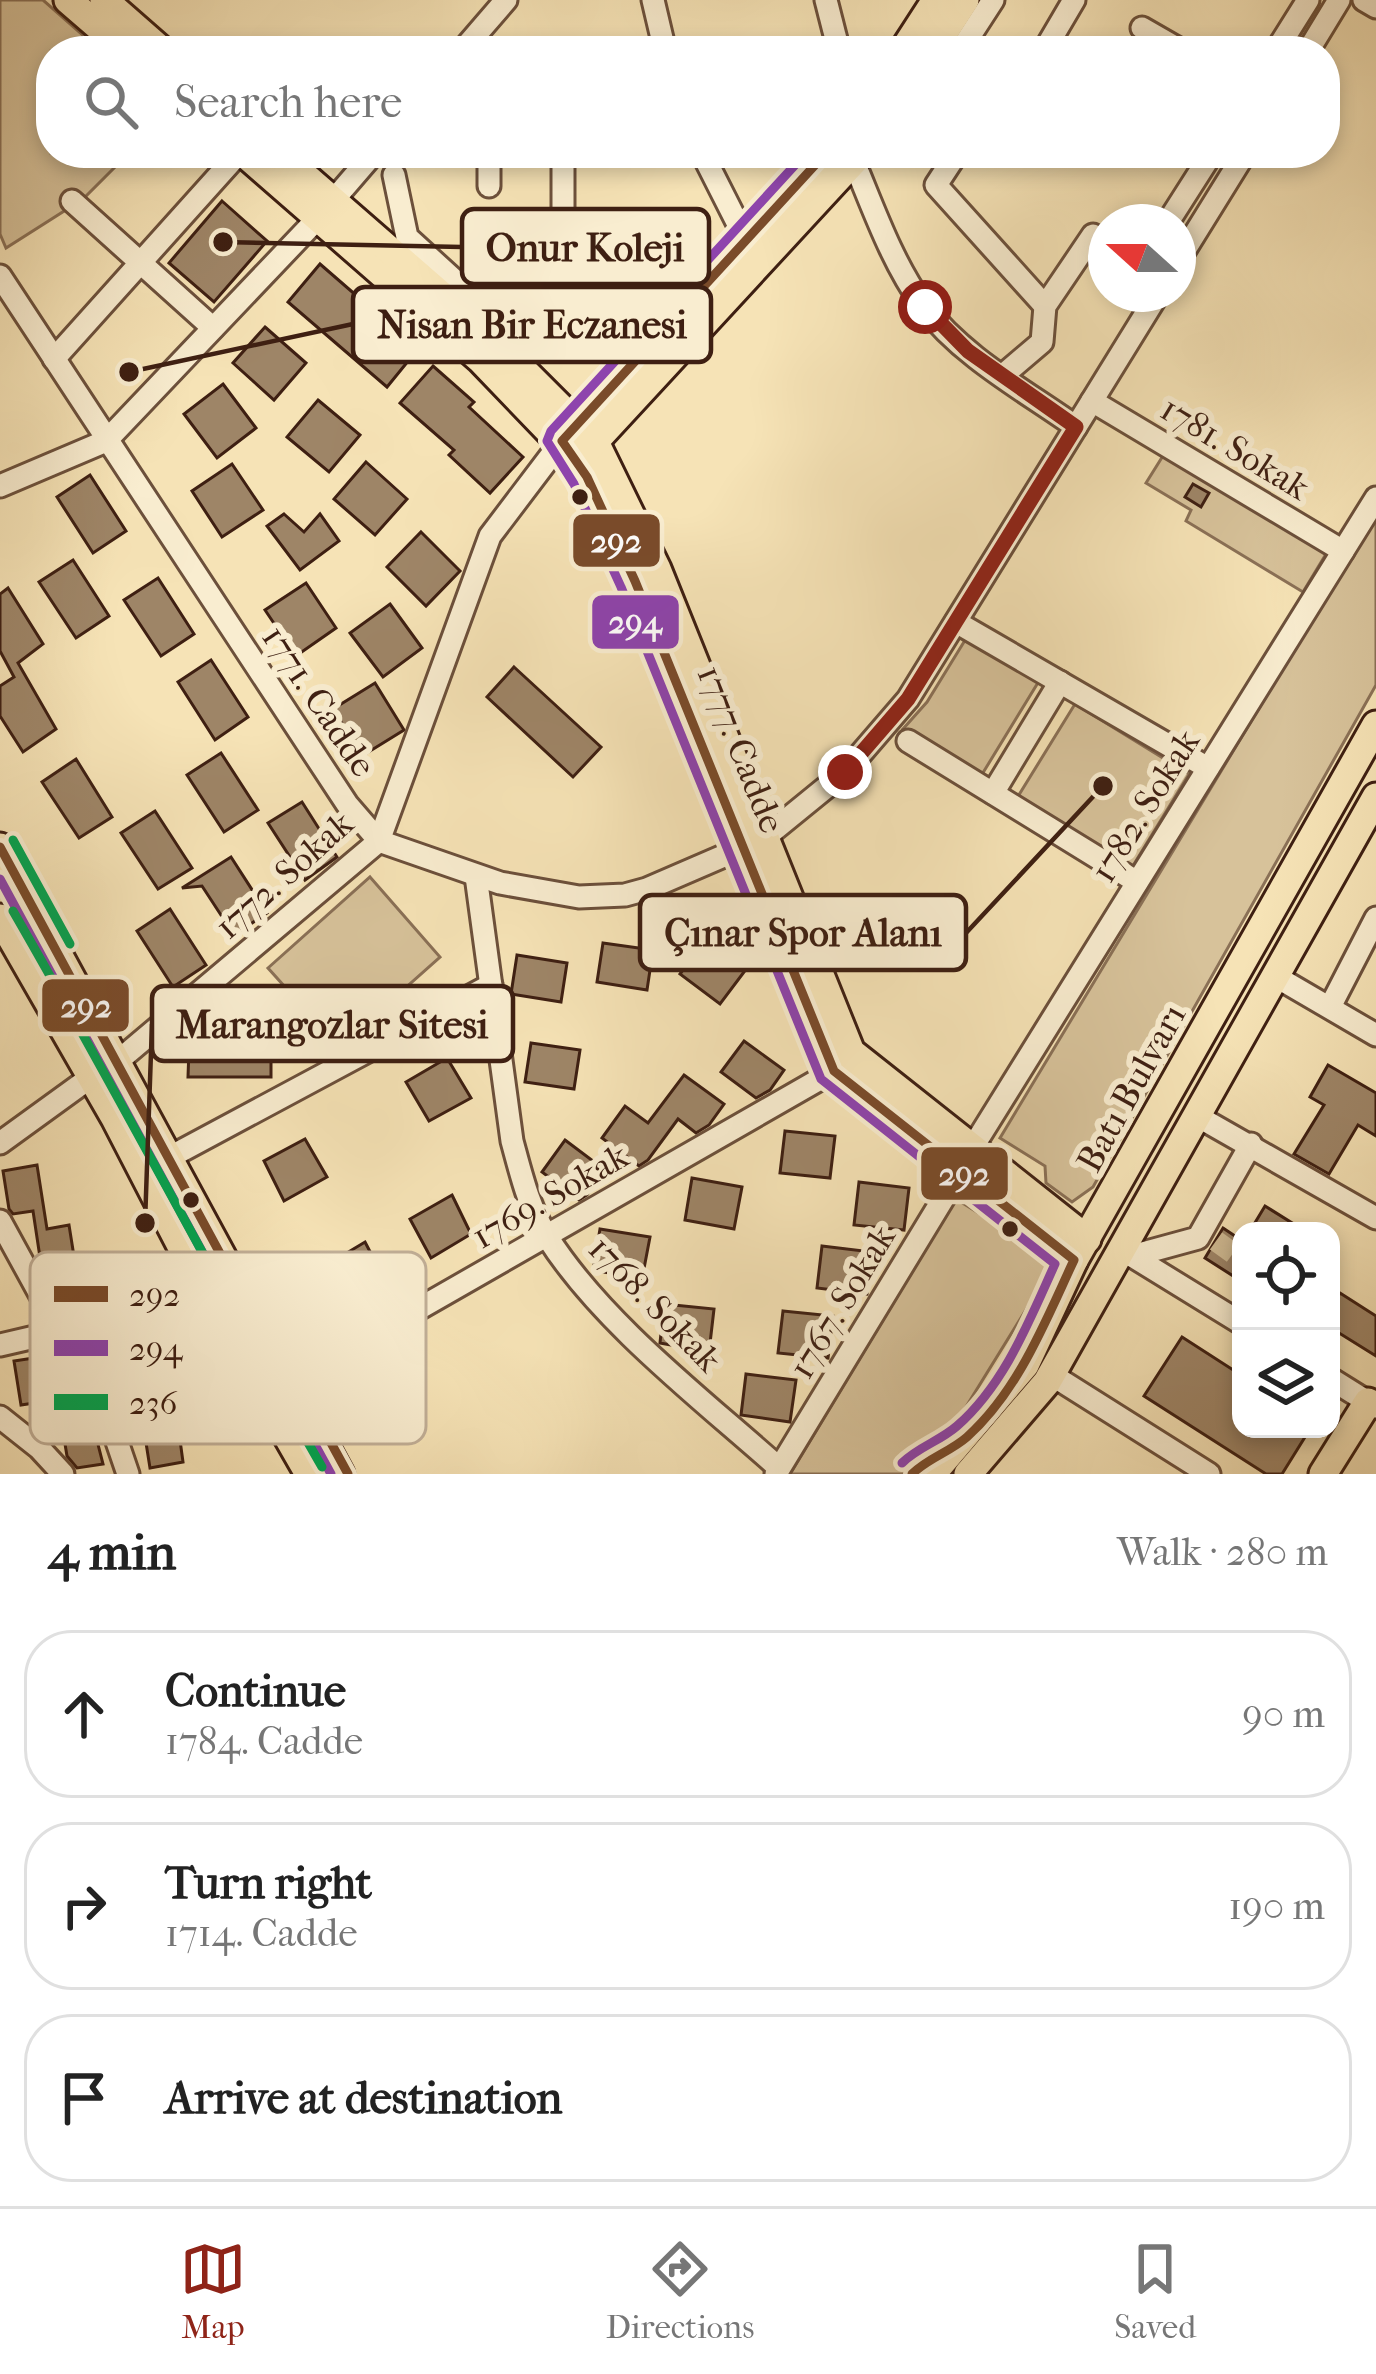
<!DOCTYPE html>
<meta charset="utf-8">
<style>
body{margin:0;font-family:"IM FELL French Canon",serif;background:#f2f2f2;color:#222}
.controls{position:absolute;right:36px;bottom:36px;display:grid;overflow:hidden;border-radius:24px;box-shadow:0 6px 18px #0003}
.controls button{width:108px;height:108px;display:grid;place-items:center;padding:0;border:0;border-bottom:3px solid #e0e0e0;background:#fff;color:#222;font:60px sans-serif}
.compass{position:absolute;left:1088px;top:204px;width:108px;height:108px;border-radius:50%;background:#fff;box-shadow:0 6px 18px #0003;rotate:291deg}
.stop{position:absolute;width:36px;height:36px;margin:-27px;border:9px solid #8f2418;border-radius:50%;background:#fff}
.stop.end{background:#8f2418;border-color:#fff;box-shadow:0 3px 12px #0008}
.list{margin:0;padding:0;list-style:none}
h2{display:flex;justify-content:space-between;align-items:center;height:156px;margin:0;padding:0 48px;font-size:51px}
h2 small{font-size:39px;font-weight:400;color:#767676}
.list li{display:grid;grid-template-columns:78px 1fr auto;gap:36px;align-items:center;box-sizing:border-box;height:168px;margin:0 24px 24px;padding:0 24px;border:3px solid #e0e0e0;border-radius:48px}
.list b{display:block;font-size:45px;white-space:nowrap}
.list p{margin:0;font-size:39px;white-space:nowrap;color:#767676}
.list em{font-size:39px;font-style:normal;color:#767676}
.icon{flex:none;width:66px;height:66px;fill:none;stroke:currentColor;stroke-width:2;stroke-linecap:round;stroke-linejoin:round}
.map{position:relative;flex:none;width:1376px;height:1474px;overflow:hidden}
.search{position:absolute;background:#fff;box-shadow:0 6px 18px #0003;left:36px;right:36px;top:36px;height:132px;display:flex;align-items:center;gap:30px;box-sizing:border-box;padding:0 42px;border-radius:48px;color:#767676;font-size:45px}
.sheet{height:732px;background:#fff}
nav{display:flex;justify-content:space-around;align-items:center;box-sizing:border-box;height:168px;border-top:3px solid #e0e0e0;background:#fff;font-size:33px;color:#767676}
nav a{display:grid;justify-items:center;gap:6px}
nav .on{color:#8f2418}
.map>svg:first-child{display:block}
</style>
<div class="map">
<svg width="1376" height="1474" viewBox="0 0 1376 1474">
<rect width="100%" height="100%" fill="#f6e3b6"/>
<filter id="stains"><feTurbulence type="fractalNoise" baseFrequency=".00167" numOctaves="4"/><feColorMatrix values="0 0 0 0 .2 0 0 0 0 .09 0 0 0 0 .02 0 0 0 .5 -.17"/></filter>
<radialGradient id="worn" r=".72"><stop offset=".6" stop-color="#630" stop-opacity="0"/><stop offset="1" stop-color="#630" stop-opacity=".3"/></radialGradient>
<g fill="#d7c29a" stroke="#8a7056" stroke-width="3">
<polygon points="0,0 43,0 101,51 51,51 51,153 129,153 83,199 6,248 0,234"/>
<polygon points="1166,451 1329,549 1303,592 1186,521 1191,510 1146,483"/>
<polygon points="1376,514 1376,685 1093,1187 1072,1202 1046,1183 1045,1166 1000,1138"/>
<polygon points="967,637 1039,681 981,776 903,729 927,702"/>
<polygon points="1075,704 1189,774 1131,869 1017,798"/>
<polygon points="370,877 440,957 339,1047 268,968"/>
<polygon points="956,1199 1056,1261 956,1423 905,1474 790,1474"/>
</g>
<g fill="#9e8567" stroke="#3e1f12" stroke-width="3">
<polygon points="222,201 267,241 214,302 169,263"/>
<polygon points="320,264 418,349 387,387 288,302"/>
<polygon points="265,327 306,363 274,400 233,363"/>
<polygon points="433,366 474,402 469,407 523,457 490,493 449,455 454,450 400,403"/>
<polygon points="223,384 256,428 217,458 184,414"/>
<polygon points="318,400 360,435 329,472 287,437"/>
<polygon points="366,462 407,499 375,535 334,499"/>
<polygon points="232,464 263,510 222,537 192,491"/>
<polygon points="90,475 126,531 93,553 57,497"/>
<polygon points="1193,484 1209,493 1201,507 1185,497"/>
<polygon points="284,514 304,532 320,514 339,541 300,570 267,526"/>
<polygon points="421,532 460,571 426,606 387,567"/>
<polygon points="73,560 109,616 76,638 39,582"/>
<polygon points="158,578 194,634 161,656 124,600"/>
<polygon points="306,583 336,628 296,656 265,610"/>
<polygon points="8,588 43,644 18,663 56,729 23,752 0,716 0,686 14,677 0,651 0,594"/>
<polygon points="390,604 422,648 383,677 350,633"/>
<polygon points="211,660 248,717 215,740 178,682"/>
<polygon points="514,667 601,747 573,777 487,697"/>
<polygon points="375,683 404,730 362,756 333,709"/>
<polygon points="221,753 258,810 224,832 187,775"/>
<polygon points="76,759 112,817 79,838 42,782"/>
<polygon points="302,802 337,857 305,880 268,823"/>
<polygon points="155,811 192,868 158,889 121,833"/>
<polygon points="231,857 267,913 234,935 202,886 182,888"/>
<polygon points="170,909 206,965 173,987 137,931"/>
<polygon points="703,942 744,972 720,1004 680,974"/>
<polygon points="603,943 653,950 647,990 597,982"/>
<polygon points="517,955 567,963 561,1002 511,994"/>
<polygon points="190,1020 271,1020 271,1077 188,1077"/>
<polygon points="744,1041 784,1070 770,1090 756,1098 721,1072"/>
<polygon points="531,1043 580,1050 574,1089 525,1082"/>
<polygon points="447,1058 471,1098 429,1121 406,1082"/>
<polygon points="1328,1065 1376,1093 1376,1136 1358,1125 1329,1174 1294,1154 1324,1105 1310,1097"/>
<polygon points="684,1075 724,1104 709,1125 696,1133 678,1119 648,1160 639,1166 602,1138 625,1106 648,1123"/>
<polygon points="785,1131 835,1136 830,1178 780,1173"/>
<polygon points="305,1139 327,1177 284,1201 264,1161"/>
<polygon points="565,1140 605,1170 587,1195 579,1200 542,1172"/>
<polygon points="37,1165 47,1229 69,1225 76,1269 46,1274 41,1264 33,1211 13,1214 9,1209 3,1171"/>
<polygon points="692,1178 742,1187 734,1229 685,1220"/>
<polygon points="859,1182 909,1188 904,1230 854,1225"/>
<polygon points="452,1195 471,1234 431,1258 410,1219"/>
<polygon points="1265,1206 1305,1231 1250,1231"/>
<polygon points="1223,1228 1241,1240 1241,1281 1205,1258"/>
<polygon points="600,1229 650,1237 642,1279 593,1270"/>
<polygon points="365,1242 388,1286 343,1311 320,1269"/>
<polygon points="822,1246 872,1252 867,1294 817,1288"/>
<polygon points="1340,1293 1376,1316 1376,1356 1331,1328 1331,1308"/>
<polygon points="664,1304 714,1309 709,1352 660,1343"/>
<polygon points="783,1311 833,1316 828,1358 778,1353"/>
<polygon points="1182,1337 1241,1375 1241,1429 1310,1429 1282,1474 1266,1474 1144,1396"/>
<polygon points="47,1356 54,1400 21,1405 14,1361"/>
<polygon points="746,1374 796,1380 790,1422 741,1415"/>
<polygon points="177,1418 183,1462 150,1468 143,1424"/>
<polygon points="92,1421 103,1464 77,1468 67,1456 62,1426"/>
</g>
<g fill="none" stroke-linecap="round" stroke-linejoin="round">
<polyline stroke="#d1bc95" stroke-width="21" stroke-dasharray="21 10" stroke-linecap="butt" points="1216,1241 1241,1259"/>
<defs>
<g id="minor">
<polyline points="653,0 665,51"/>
<polyline points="826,0 839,51"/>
<polyline points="1364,0 1376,7"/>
<polyline points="1142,28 1182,51"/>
<polyline points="462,51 506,0"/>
<polyline points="960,51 993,0"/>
<polyline points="1044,51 1074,0"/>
<polyline points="1276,51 1308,0"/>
<polyline points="1308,51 1339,0"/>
<polyline points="489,153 489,186"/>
<polyline points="702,153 746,240"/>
<polyline points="957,153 936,185 1045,306"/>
<path d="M 854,162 C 874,210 892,262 923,305 C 962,357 1024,390 1076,427"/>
<polyline points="394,175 407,237 531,350 611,348"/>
<polyline points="72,201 213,328"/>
<polyline points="1168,222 1212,153"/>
<polyline points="1178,261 1245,153"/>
<polyline points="0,276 347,804 379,841 500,883 579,897 625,895 647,889 742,848"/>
<polyline points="469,312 538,233 563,232 563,153"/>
<polyline points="54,359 239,153"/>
<polyline points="1002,376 1042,342 1045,306 1093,235"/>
<polyline points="1092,401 1343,551"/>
<polyline points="0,486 106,441 318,218 374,153"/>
<polyline points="956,622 1208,768"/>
<polyline points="908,741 1137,882"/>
<polyline points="993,793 1060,682"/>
<polyline points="764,838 845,772 908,699 1158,294"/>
<path d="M 476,876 L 512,1141 C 521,1174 529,1209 548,1238 C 602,1323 704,1401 779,1468"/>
<polyline points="1275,976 1376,1035"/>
<polyline points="1330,1007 1376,918"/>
<polyline points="118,1061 379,841 490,536 562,441"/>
<polyline points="1197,1116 1376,1218"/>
<polyline points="0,1143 91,1077"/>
<polyline points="971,1150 1376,498"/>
<polyline points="170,1157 491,985"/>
<polyline points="0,1221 111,1424 128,1474"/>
<polyline points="1124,1251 1241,1323"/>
<polyline points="1132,1256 1198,1238 1251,1144"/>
<polyline points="0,1345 39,1336 59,1342 100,1342 139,1333 208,1298"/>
<polyline points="1052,1375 1209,1474"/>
<polyline points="298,1378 834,1071"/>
<polyline points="1331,1379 1376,1407"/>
<polyline points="0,1417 39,1448 63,1474"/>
<polyline points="776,1474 960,1171"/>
</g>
<g id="major">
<polyline points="68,0 127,51"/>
<polyline points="104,0 162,51"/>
<polyline points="903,51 936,0"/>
<polyline points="932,51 965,0"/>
<polyline points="244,153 480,359 577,460 635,581 828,1061 834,1071 1074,1260"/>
<polyline points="278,153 495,342 595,442 657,569 851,1052 1087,1239"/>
<polyline points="569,433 826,153"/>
<polyline points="584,453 861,153"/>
<polyline points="0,847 340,1474"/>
<polyline points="0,918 115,1118 208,1298 309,1474"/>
<polyline points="932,1474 1025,1365 1074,1260 1376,725"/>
<polyline points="968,1474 1047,1382 1376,797"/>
<polyline points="1323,1474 1368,1402"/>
</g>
</defs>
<use href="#minor" stroke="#6c503b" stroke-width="27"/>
<use href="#major" stroke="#3e1f12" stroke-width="33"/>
<use href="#minor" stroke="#f9edd0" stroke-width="21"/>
<use href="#major" stroke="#f6e3b6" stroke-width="27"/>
<defs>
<g id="bus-1">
<path d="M 826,153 L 562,441 L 587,477 L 635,581 L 834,1071 L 1074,1260 C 1045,1322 1019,1390 967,1437 C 950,1452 928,1458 912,1474"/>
<polyline points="0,847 275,1355 284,1357 348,1474"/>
</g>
<g id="bus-2">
<path d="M 806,153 L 551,431 L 547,441 L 574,484 L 621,587 L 821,1079 L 1055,1264 C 1029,1321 1005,1384 957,1426 C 940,1441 918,1447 902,1463"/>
<polyline points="0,879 262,1362 274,1370 331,1474"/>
</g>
<g id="bus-3">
<polyline points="13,840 70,944"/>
<path d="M 13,911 C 119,1094 216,1283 322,1467"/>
</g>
</defs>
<use href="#bus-1" stroke="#f9edd0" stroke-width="18"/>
<use href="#bus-2" stroke="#f9edd0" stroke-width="18"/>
<use href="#bus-3" stroke="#f9edd0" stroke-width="18"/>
<use href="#bus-1" stroke="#7a4b2a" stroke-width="9"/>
<use href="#bus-2" stroke="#8e44ad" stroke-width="9"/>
<use href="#bus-3" stroke="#00a651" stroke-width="9"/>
</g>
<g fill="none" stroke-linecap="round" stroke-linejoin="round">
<polyline stroke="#8f2418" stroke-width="15" points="845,772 908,699 1076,427 968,351 925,307"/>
</g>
<g fill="#3e1f12" stroke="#f9edd0" stroke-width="4.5">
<circle cx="580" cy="497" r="10"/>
<circle cx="191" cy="1200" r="10"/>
<circle cx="1010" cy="1229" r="10"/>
</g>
<g text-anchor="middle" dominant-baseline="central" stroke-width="12" stroke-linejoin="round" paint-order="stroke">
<g font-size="36" fill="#3e1f12" stroke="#f9edd0">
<text transform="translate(1235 448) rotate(31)">1781. Sokak</text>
<text transform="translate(319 701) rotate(56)">1771. Cadde</text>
<text transform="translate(741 749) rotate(68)">1777. Cadde</text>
<text transform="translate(1145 806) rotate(-58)">1782. Sokak</text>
<text transform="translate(284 875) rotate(-42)">1772. Sokak</text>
<text transform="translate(1131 1088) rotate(-61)">Batı Bulvarı</text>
<text transform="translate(550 1196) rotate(-30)">1769. Sokak</text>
<text transform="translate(842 1302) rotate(-59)">1767. Sokak</text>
<text transform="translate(655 1304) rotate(46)">1768. Sokak</text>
</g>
</g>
<rect x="30" y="1252" width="396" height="192" rx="18" fill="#f9edd0" stroke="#c1af97" stroke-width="3"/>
<rect x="54" y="1286" width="54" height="16" fill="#7a4b2a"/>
<rect x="54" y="1340" width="54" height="16" fill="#8e44ad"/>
<rect x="54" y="1394" width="54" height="16" fill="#00a651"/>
<g font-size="33" fill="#3e1f12">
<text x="129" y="1306">292</text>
<text x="129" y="1360">294</text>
<text x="129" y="1414">236</text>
</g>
<path fill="none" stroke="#3e1f12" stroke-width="4.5" d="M223 242L462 247M129 372L353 324M1103 786L966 933M145 1223L152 1024"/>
<g fill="#3e1f12" stroke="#f9edd0" stroke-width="4.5">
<circle cx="223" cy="242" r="12"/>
<circle cx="129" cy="372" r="12"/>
<circle cx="1103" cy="786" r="12"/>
<circle cx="145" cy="1223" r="12"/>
</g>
<g fill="#f9edd0" stroke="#3e1f12" stroke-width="4.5">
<rect x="462" y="209" width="247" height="75" rx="12"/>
<rect x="353" y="287" width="358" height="75" rx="12"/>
<rect x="640" y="895" width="326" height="75" rx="12"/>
<rect x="152" y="986" width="361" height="75" rx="12"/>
</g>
<g font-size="39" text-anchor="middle" font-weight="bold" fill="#3e1f12">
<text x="585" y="261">Onur Koleji</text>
<text x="532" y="338">Nisan Bir Eczanesi</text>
<text x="803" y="946">Çınar Spor Alanı</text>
<text x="332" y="1038">Marangozlar Sitesi</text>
</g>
<g stroke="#f9edd0" stroke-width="4.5">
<rect x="571" y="512" width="91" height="57" rx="12" fill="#7a4b2a"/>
<rect x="590" y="593" width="91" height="58" rx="12" fill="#8e44ad"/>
<rect x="40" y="977" width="91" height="57" rx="12" fill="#7a4b2a"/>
<rect x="919" y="1145" width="91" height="57" rx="12" fill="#7a4b2a"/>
</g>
<g font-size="33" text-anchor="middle" font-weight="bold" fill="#fff">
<text x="616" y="552">292</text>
<text x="635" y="633">294</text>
<text x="86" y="1017">292</text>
<text x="964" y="1185">292</text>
</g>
<rect width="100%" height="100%" filter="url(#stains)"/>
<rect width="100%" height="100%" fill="url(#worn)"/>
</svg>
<div class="controls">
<button><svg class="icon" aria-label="locate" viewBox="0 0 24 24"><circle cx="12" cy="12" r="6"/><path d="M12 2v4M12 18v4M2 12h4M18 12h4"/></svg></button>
<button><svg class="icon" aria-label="layers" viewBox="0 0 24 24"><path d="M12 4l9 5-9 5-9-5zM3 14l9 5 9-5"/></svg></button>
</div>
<svg class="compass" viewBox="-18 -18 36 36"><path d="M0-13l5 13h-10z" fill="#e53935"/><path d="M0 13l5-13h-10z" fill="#767676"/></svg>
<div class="stop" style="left:925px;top:307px"></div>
<div class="stop end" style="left:845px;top:772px"></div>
<div class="search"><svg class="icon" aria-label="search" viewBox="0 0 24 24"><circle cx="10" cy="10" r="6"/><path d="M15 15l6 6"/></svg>Search here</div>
</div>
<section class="sheet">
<h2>4 min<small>Walk · 280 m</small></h2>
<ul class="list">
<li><svg class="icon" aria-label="ahead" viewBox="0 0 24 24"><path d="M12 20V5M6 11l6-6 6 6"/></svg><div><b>Continue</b><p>1784. Cadde</p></div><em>90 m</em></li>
<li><svg class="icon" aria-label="right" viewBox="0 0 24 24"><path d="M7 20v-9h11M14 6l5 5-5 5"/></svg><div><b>Turn right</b><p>1714. Cadde</p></div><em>190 m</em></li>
<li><svg class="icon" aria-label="arrive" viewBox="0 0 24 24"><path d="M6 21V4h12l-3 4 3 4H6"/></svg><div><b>Arrive at destination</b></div></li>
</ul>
</section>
<nav>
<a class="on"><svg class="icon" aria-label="map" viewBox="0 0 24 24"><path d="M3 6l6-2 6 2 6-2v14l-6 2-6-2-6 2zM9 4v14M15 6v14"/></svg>Map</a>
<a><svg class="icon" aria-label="directions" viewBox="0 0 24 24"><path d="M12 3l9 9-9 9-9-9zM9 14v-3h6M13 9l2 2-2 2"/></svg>Directions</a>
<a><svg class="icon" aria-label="saved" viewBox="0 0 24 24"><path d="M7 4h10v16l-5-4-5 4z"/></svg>Saved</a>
</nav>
